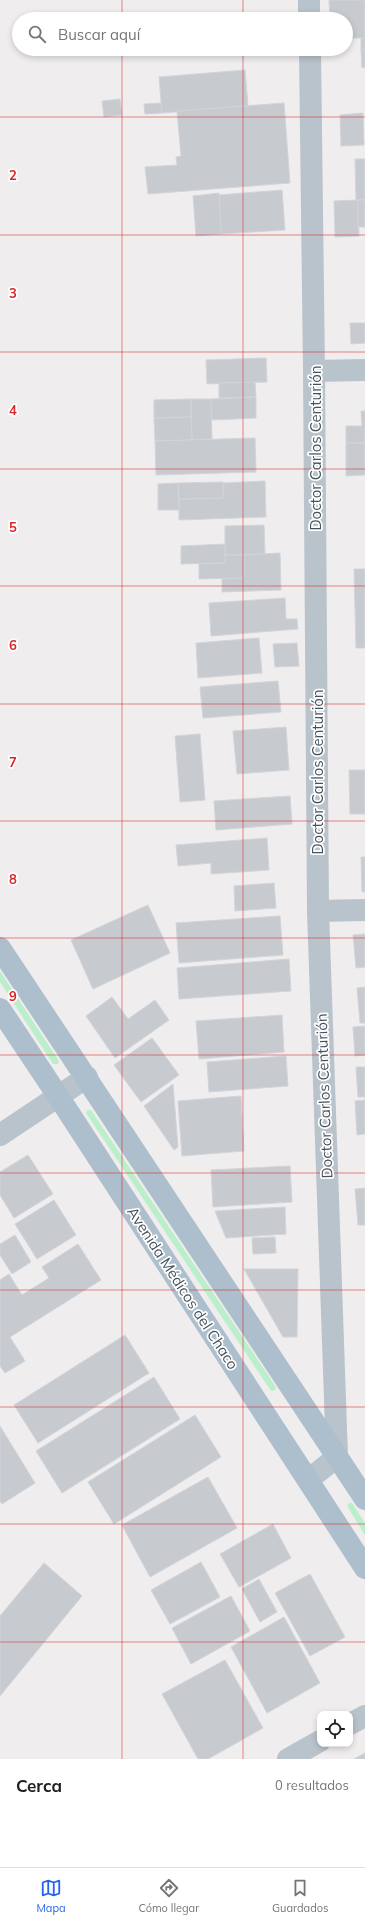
<!DOCTYPE html>
<html lang="es">
<meta charset="utf-8">
<style>
body{margin:0;font-family:Mulish,sans-serif;background:#f2f2f2;color:#202124}
.controls{position:absolute;right:12px;bottom:12px;display:grid;overflow:hidden;border-radius:8px;box-shadow:0 2px 6px #0003}
.controls button{width:36px;height:36px;display:grid;place-items:center;padding:0;border:0;border-bottom:1px solid #e0e0e0;background:#fff;color:#202124;font:20px sans-serif}
.list{margin:0;padding:0;list-style:none}
h2{display:flex;justify-content:space-between;align-items:center;height:52px;margin:0;padding:0 16px;font-size:17px}
h2 small{font-size:13px;font-weight:400;color:#757577}
.icon{flex:none;width:22px;height:22px;fill:none;stroke:currentColor;stroke-width:2;stroke-linecap:round;stroke-linejoin:round}
.map{position:relative;flex:none;width:365px;height:1759px;overflow:hidden}
.search{position:absolute;background:#fff;box-shadow:0 2px 6px #0003;left:12px;right:12px;top:12px;height:44px;display:flex;align-items:center;gap:10px;box-sizing:border-box;padding:0 14px;border-radius:22px;color:#757577;font-size:15px}
.sheet{height:108px;background:#fff}
nav{display:flex;justify-content:space-around;align-items:center;box-sizing:border-box;height:56px;border-top:1px solid #e0e0e0;background:#fff;font-size:11px;color:#757577}
nav a{display:grid;justify-items:center;gap:2px}
nav .on{color:#2563eb}
.map>svg:first-child{display:block}
</style>
<div class="map">
<svg width="365" height="1759" viewBox="0 0 365 1759">
<rect width="100%" height="100%" fill="#f0edee"/>
<g fill="#bbefcb">
<polygon points="0,971 59,1061 58,1064 53,1064 0,982"/>
<polygon points="87,1110 91,1110 276,1387 275,1390 271,1391 86,1113"/>
<polygon points="349,1503 352,1503 365,1523 365,1535 347,1506"/>
</g>
<g fill="#c7cbd0" stroke="#d1d4d9">
<polygon points="329,0 365,0 365,38 346,38 346,19 330,19"/>
<rect x="361" y="38" width="4" height="11"/>
<polygon points="361,49 365,49 365,67 362,68"/>
<polygon points="245,70 248,106 162,113 159,77"/>
<polygon points="120,99 122,115 104,117 102,101"/>
<polygon points="161,103 162,113 145,114 144,104"/>
<polygon points="284,103 290,183 148,194 145,167 177,165 176,157 181,156 177,111"/>
<polygon points="363,113 364,145 341,146 340,115"/>
<polygon points="355,159 365,159 365,200 356,200"/>
<polygon points="282,190 285,230 221,234 218,195"/>
<polygon points="219,193 221,234 196,236 193,196"/>
<polygon points="358,200 359,236 335,237 334,201"/>
<rect x="358" y="200" width="7" height="27"/>
<polygon points="350,323 365,323 365,343 351,344"/>
<polygon points="266,358 267,382 207,384 206,360"/>
<polygon points="255,382 256,397 219,398 219,383"/>
<polygon points="256,397 256,418 212,420 211,399"/>
<polygon points="191,399 191,417 154,418 154,400"/>
<polygon points="191,399 211,399 212,439 192,440"/>
<polygon points="361,411 365,411 365,443 346,443 346,426 362,426"/>
<polygon points="191,417 192,440 155,441 154,418"/>
<polygon points="255,438 256,472 156,475 155,441"/>
<polygon points="346,443 365,443 365,475 346,476"/>
<polygon points="265,481 266,517 179,520 179,499 223,498 222,483"/>
<polygon points="223,482 223,498 179,499 178,483"/>
<polygon points="178,483 179,510 158,510 158,484"/>
<polygon points="264,525 265,554 225,555 225,526"/>
<polygon points="225,544 225,563 181,564 181,546"/>
<polygon points="280,553 281,590 222,592 222,579 244,578 244,555"/>
<polygon points="225,555 244,555 244,578 199,579 199,564 225,563"/>
<polygon points="354,569 365,569 365,648 356,648"/>
<polygon points="285,598 286,619 297,619 298,629 211,636 209,603"/>
<polygon points="259,638 262,673 198,678 196,643"/>
<polygon points="297,643 299,666 275,667 273,644"/>
<polygon points="278,681 281,712 203,718 200,687"/>
<polygon points="286,727 289,770 237,774 233,731"/>
<polygon points="200,734 205,800 180,802 175,736"/>
<polygon points="349,770 365,770 365,814 350,814"/>
<polygon points="290,796 292,824 216,830 214,801"/>
<polygon points="267,838 269,870 211,874 211,863 178,866 176,845"/>
<polygon points="361,857 365,857 365,892 362,892"/>
<polygon points="274,883 276,908 235,911 234,886"/>
<polygon points="148,905 170,953 93,989 71,940"/>
<polygon points="280,916 283,955 179,963 176,923"/>
<polygon points="365,934 365,967 356,968 353,935"/>
<polygon points="289,959 291,991 179,999 177,968"/>
<polygon points="365,987 365,1023 360,1023 357,988"/>
<polygon points="112,997 128,1019 155,1000 169,1020 115,1058 86,1016"/>
<polygon points="282,1015 284,1052 199,1059 196,1021"/>
<polygon points="365,1026 365,1055 355,1056 353,1027"/>
<polygon points="152,1038 179,1075 141,1102 114,1065"/>
<polygon points="286,1056 288,1086 209,1092 207,1062"/>
<polygon points="356,1067 365,1067 365,1097 358,1097"/>
<polygon points="173,1084 178,1147 174,1150 144,1106"/>
<polygon points="241,1096 244,1151 182,1156 178,1101"/>
<polygon points="365,1100 365,1134 357,1135 355,1101"/>
<polygon points="28,1155 53,1194 14,1218 0,1195 0,1172"/>
<polygon points="290,1166 292,1202 213,1207 211,1170"/>
<polygon points="365,1188 365,1225 358,1225 355,1189"/>
<polygon points="54,1200 76,1235 37,1259 15,1224"/>
<polygon points="285,1207 286,1234 226,1238 215,1211"/>
<polygon points="15,1235 31,1262 12,1274 0,1255 0,1244"/>
<polygon points="275,1237 276,1253 253,1254 252,1238"/>
<polygon points="78,1244 101,1280 10,1337 25,1361 5,1373 0,1366 0,1280 9,1274 22,1295 49,1278 42,1267"/>
<polygon points="244,1269 298,1269 297,1337 283,1337"/>
<polygon points="125,1335 149,1373 38,1443 14,1405"/>
<polygon points="154,1377 180,1419 62,1493 36,1451"/>
<polygon points="195,1415 221,1457 114,1524 88,1482"/>
<polygon points="0,1426 35,1483 2,1504 0,1501"/>
<polygon points="208,1477 237,1528 150,1577 122,1525"/>
<polygon points="273,1524 291,1558 239,1587 220,1554"/>
<polygon points="201,1562 220,1597 170,1624 151,1590"/>
<polygon points="44,1563 82,1596 0,1696 0,1616"/>
<polygon points="310,1574 345,1637 310,1656 275,1593"/>
<polygon points="259,1579 277,1612 260,1622 242,1589"/>
<polygon points="231,1596 250,1631 191,1664 172,1628"/>
<polygon points="284,1617 320,1683 267,1713 231,1647"/>
<polygon points="225,1660 263,1728 208,1759 198,1759 162,1694"/>
<polygon points="365,1753 365,1759 354,1759"/>
</g>
<g fill="none" stroke-linecap="round" stroke-linejoin="round">
<g stroke="#b9c3cb" stroke-width="22">
<polyline points="309,0 309,19"/>
<polyline points="314,371 365,370"/>
<polyline points="318,911 365,910"/>
<polyline points="0,1135 87,1077"/>
<polyline points="308,1480 337,1457 318,911 314,371 310,49"/>
<polyline points="350,1724 365,1716"/>
<polyline points="288,1759 320,1741"/>
</g>
<g stroke="#adbfcd" stroke-width="22">
<polyline points="0,948 365,1499"/>
<polyline points="0,1009 58,1096 365,1568"/>
</g>
</g>
<path fill="none" stroke="#d62828" stroke-width="1" stroke-opacity="0.55" d="M 122,0 L 122,19M 243,0 L 243,19M 122,49 L 122,1759M 243,49 L 243,1759M 0,117 L 365,117M 0,235 L 365,235M 0,352 L 365,352M 0,469 L 365,469M 0,586 L 365,586M 0,704 L 365,704M 0,821 L 365,821M 0,938 L 365,938M 0,1055 L 365,1055M 0,1173 L 365,1173M 0,1290 L 365,1290M 0,1407 L 365,1407M 0,1524 L 365,1524M 0,1642 L 365,1642"/>
<g text-anchor="middle" dominant-baseline="central" stroke-width="3.5" stroke-linejoin="round" paint-order="stroke">
<g font-size="15" fill="#46525b" stroke="#fff">
<text transform="translate(315 448) rotate(-90)">Doctor Carlos Centurión</text>
<text transform="translate(317 772) rotate(-90)">Doctor Carlos Centurión</text>
<text transform="translate(324 1096) rotate(-92)">Doctor Carlos Centurión</text>
<text transform="translate(183 1288) rotate(57)">Avenida Médicos del Chaco</text>
</g>
</g>
<g font-size="13" text-anchor="middle" font-weight="bold" fill="#d62828" stroke="#fff" stroke-width="3.5" stroke-linejoin="round" paint-order="stroke">
<text x="13" y="180">2</text>
<text x="13" y="298">3</text>
<text x="13" y="415">4</text>
<text x="13" y="532">5</text>
<text x="13" y="650">6</text>
<text x="13" y="767">7</text>
<text x="13" y="884">8</text>
<text x="13" y="1001">9</text>
</g>
</svg>
<div class="controls">
<button><svg class="icon" aria-label="locate" viewBox="0 0 24 24"><circle cx="12" cy="12" r="6"/><path d="M12 2v4M12 18v4M2 12h4M18 12h4"/></svg></button>
</div>
<div class="search"><svg class="icon" aria-label="search" viewBox="0 0 24 24"><circle cx="10" cy="10" r="6"/><path d="M15 15l6 6"/></svg>Buscar aquí</div>
</div>
<section class="sheet">
<h2>Cerca<small>0 resultados</small></h2>
<ul class="list">
</ul>
</section>
<nav>
<a class="on"><svg class="icon" aria-label="map" viewBox="0 0 24 24"><path d="M3 6l6-2 6 2 6-2v14l-6 2-6-2-6 2zM9 4v14M15 6v14"/></svg>Mapa</a>
<a><svg class="icon" aria-label="directions" viewBox="0 0 24 24"><path d="M12 3l9 9-9 9-9-9zM9 14v-3h6M13 9l2 2-2 2"/></svg>Cómo llegar</a>
<a><svg class="icon" aria-label="saved" viewBox="0 0 24 24"><path d="M7 4h10v16l-5-4-5 4z"/></svg>Guardados</a>
</nav>
